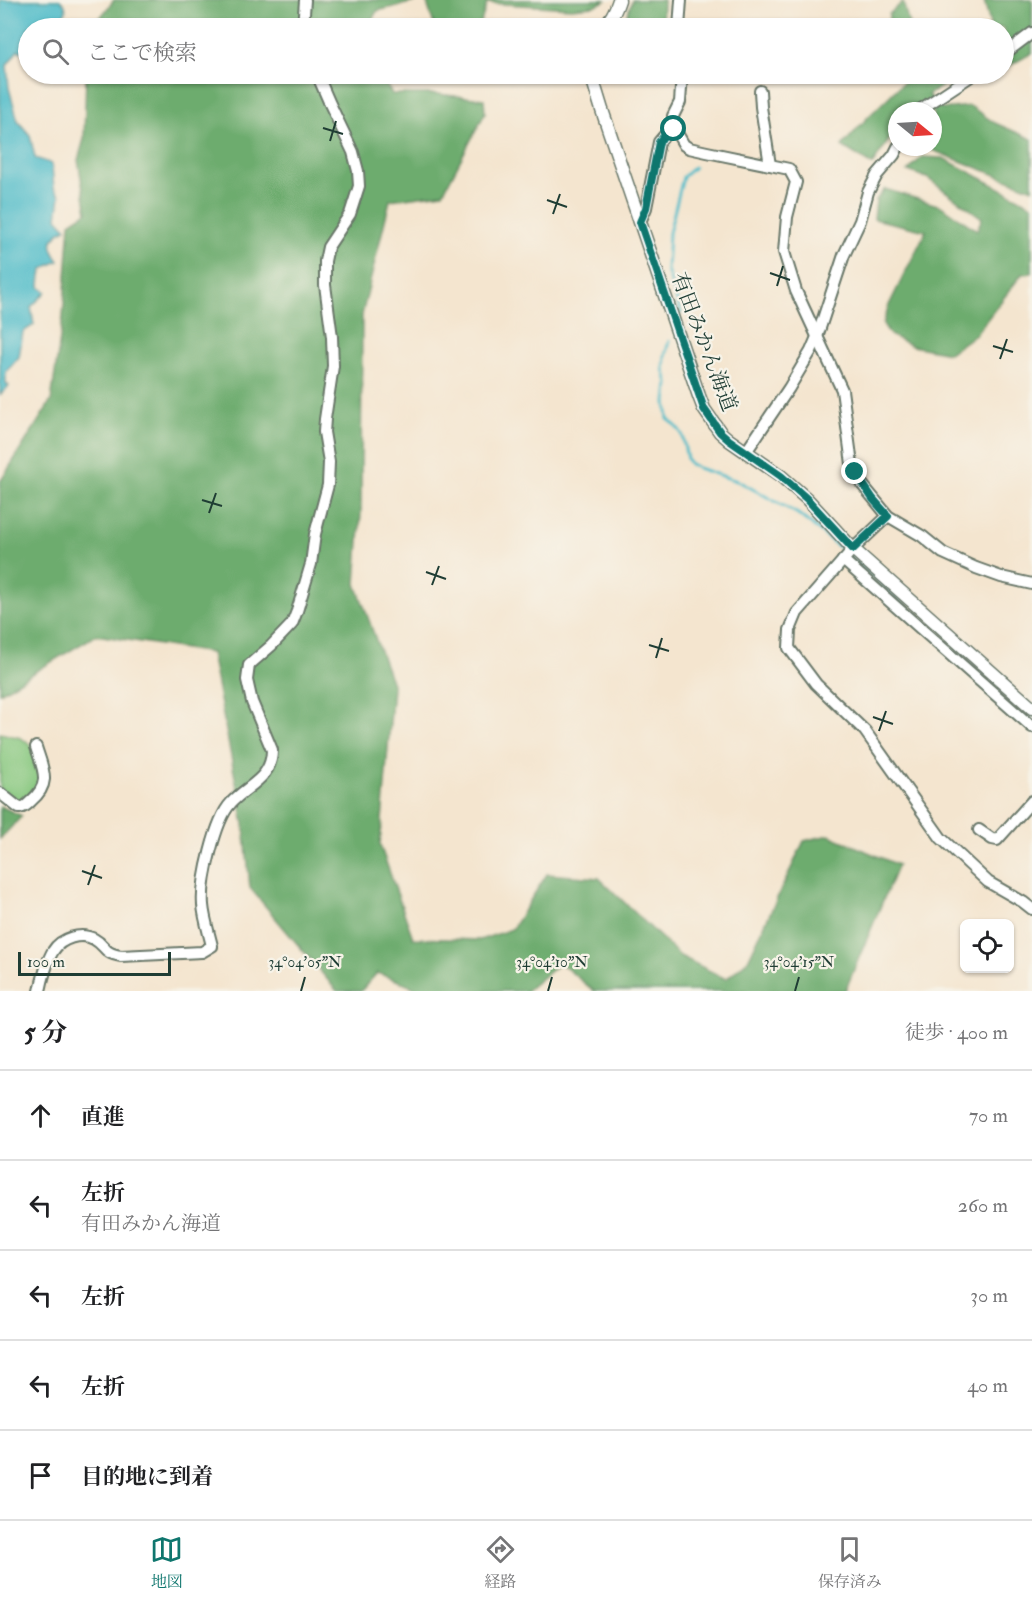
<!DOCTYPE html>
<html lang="ja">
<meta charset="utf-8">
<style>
body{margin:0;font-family:"IM FELL Double Pica","Noto Serif JP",serif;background:#f6f6f6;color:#202124}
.controls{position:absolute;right:18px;bottom:18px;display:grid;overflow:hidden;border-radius:9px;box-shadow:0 2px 4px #0004}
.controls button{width:54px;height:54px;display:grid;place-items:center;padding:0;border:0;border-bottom:2px solid #e0e0e0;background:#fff;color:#202124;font:30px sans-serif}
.compass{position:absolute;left:888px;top:102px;width:54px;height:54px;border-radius:50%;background:#fff;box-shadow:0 2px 4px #0004;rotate:108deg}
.scale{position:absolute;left:18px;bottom:15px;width:153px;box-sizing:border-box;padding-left:6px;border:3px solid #1f3d34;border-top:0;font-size:16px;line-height:21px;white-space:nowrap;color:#1f3d34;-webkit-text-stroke:4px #f7f3e8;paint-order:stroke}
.stop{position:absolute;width:18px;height:18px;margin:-14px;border:4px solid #0f766e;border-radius:50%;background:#fff}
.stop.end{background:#0f766e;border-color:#fff;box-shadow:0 2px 6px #0008}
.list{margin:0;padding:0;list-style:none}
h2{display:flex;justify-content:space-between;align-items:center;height:78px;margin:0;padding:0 24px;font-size:26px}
h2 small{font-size:20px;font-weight:400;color:#757577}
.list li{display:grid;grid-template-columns:39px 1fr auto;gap:18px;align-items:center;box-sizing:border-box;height:90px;padding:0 24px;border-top:2px solid #e0e0e0}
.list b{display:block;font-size:22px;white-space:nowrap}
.list p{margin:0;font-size:20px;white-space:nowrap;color:#757577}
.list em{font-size:20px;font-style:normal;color:#757577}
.icon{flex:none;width:33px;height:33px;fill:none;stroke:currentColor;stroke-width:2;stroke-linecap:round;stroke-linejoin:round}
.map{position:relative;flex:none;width:1032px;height:991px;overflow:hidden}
.search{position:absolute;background:#fff;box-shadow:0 2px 4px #0004;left:18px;right:18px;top:18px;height:66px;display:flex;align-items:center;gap:15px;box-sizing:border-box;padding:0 21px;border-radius:33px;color:#757577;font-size:22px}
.sheet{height:528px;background:#fff}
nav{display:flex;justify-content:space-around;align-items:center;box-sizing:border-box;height:84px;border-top:2px solid #e0e0e0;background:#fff;font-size:16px;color:#757577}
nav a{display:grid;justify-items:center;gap:3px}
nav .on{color:#0f766e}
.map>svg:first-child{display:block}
</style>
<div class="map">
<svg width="1032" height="991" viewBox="0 0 1032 991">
<rect width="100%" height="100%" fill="#f7f3e8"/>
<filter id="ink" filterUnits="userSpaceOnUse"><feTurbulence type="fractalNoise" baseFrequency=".0167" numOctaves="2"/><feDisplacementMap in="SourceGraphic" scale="12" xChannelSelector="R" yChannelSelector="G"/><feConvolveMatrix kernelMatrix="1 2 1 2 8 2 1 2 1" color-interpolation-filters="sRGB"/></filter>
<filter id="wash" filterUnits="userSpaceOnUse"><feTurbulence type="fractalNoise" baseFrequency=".008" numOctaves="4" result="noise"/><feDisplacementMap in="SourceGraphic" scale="24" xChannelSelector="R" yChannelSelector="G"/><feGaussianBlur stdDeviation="1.35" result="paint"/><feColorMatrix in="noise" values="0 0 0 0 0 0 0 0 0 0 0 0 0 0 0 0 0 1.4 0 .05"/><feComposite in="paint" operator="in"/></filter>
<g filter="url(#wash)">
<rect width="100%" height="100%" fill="#f4e5cf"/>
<polygon fill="#87c77f" stroke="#53825a" stroke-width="1.5" points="0,733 21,738 32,746 42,780 24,805 0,790"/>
<g fill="#6dac6e" stroke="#467451" stroke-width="1.5">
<polygon points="114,0 423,0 377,11 367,28 92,28"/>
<polygon points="426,0 607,0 594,6 571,8 487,3 479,28 435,28"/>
<polygon points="632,0 663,0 662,28 623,28"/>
<polygon points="984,0 1032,0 1032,53 1004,69 1004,28 990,28 990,24"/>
<polygon points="903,2 910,28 888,28 889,14"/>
<polygon points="86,74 379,74 392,94 437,94 484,99 485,113 443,193 390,200 362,315 361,513 356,584 393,687 380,845 413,938 480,940 512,929 547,874 599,878 680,956 726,979 748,960 804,841 829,835 898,865 845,991 594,991 560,963 526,991 420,991 407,984 377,973 361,991 337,991 250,888 244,824 211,653 96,635 0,693 0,482 51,401 63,317 70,223 87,212 78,160 84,139"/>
<polygon points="905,74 961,74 928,95 942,109 970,106 995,123 1032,139 1032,189 924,147 933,147 933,111 913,111 911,108 909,111 897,111 897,128 872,165 842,146 867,118 908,78"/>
<polygon points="922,157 943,158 1032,205 1032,273 1022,274 976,334 949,353 912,346 890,335 883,324 889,305 926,231 874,219 876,200 885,189 941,206 977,230 982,218 927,178 908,171"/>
<polygon points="0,806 22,816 0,839"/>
</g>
<path fill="#4fbcc9" stroke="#377c7e" stroke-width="1.5" d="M 0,0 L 60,0 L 65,5 L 66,11 L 60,20 L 60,28 L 28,28 L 28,55 L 18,50 L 7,65 L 9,88 L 18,121 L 30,135 L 35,158 L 50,163 L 52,167 L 54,188 L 60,196 L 57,218 L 66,228 C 49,239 47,244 59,261 C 41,269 41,267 40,287 L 46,292 L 31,307 L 34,325 L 23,332 L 19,357 L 6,372 L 6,383 L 9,386 L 0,395 Z"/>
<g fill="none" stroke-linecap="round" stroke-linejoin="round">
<g stroke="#4fbcc9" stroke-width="3">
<polyline points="681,313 667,270 669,233 683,177 694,167"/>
<polyline points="669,341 665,356 664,369 668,383 666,402 668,419 677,427 682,434 687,459 690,464 698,468 740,482 798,514 838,546 1032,718"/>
</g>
</g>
</g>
<g filter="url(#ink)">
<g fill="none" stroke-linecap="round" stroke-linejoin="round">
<defs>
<g id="minor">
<polyline points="303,28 305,0"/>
<polyline points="679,28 681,0"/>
<polyline points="1004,54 1032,33"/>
<polyline points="682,74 680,102 673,116 673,122 674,128 684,145 689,148 707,152 789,169 796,182 787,217 784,252 796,291 842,390 852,464 861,483 888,516 922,536 943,553 976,568 1001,577 1032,584"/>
<polyline points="760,91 761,107 770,165"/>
<polyline points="918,111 974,74"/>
<polyline points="640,222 646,208 659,142 664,136 674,128"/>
<polyline points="746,452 789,388 811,351 817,337 844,255 860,221 868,192 877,175 894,155 898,147"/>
<polyline points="888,516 853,549 797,613 790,630 789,648 816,684 865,731 941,838 988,882 1023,902 1032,909"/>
<polyline points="843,560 1032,727"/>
<path d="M 0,793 L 19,808 C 25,807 27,805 31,801 C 52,783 43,770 36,747"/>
<polyline points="979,830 992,839 997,840 1032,801"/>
<path d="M 40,991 C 42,981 48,958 53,951 C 61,938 81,932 94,939 C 107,946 102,953 121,956 L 202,952 L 212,946 C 209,933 204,918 203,905 C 201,882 215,820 231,803 C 247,785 272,779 272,750 L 252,702 L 247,680 L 249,665 L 271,646 L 292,624 L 297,611 L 311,564 L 315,534 L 328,485 L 329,462 L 324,432 L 325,419 L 333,366 L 332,337 L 325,285 L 325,261 L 328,247 L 350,214 L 359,186 L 358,171 L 353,152 L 330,104 L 317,74"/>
</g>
<g id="tertiary">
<path d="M 602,28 C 611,20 615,12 619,0"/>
<polyline points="591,74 602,110 699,396 704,409 720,432 729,440 781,476 807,499 853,549 1032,708"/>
</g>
</defs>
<use href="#minor" stroke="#6a786a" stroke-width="14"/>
<use href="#tertiary" stroke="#6a786a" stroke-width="15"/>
<use href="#minor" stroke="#fff" stroke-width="10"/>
<use href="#tertiary" stroke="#fff" stroke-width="12"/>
</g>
</g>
<g fill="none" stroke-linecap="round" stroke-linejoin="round" filter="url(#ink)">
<polyline stroke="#0f766e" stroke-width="8" points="674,129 664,136 659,142 646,208 640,222 704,409 720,432 729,440 781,476 807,499 853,549 888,516 873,499 855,472"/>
</g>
<path fill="none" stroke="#1f3d34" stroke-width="2" d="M 323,128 L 343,134M 330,141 L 336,121M 547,200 L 567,207M 553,214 L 560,194M 770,273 L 790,280M 777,286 L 783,266M 993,346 L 1013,352M 1000,359 L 1007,339M 202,500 L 222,506M 209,513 L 216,493M 426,572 L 446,579M 432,585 L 439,566M 649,645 L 669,651M 656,658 L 662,638M 873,717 L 893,724M 879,731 L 886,711M 82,871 L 102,878M 88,885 L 95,865M 301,991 L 305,977M 548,991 L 552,977M 795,991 L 799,977"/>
<g text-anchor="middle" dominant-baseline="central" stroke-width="4.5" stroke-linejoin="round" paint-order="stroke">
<g font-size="21" fill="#1f3d34" stroke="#f7f3e8">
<text transform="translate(704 342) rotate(69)">有田みかん海道</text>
</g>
</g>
<g font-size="15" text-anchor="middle" fill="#1f3d34" stroke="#f7f3e8" stroke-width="4.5" stroke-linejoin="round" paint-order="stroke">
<text x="305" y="967">34°04'05"N</text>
<text x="552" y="967">34°04'10"N</text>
<text x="799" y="967">34°04'15"N</text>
</g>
</svg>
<div class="controls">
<button><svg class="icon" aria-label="locate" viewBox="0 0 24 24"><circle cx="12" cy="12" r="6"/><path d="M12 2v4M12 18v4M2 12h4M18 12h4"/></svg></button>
</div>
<svg class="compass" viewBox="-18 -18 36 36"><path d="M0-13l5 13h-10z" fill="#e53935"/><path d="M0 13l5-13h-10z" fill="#757577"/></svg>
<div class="scale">100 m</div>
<div class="stop" style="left:674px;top:129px"></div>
<div class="stop end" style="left:855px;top:472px"></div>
<div class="search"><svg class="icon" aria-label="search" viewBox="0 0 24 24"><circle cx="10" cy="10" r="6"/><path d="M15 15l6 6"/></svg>ここで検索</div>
</div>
<section class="sheet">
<h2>5 分<small>徒歩 · 400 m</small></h2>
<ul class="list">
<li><svg class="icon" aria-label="ahead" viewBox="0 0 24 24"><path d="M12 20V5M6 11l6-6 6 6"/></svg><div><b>直進</b></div><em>70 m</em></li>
<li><svg class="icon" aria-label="left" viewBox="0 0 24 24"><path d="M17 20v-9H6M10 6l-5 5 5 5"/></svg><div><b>左折</b><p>有田みかん海道</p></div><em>260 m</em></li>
<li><svg class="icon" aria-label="left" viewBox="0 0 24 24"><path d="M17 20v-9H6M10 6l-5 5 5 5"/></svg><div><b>左折</b></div><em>30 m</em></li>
<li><svg class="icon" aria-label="left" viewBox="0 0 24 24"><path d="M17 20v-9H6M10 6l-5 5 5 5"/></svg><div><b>左折</b></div><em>40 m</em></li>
<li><svg class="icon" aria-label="arrive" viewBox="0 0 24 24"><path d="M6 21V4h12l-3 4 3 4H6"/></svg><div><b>目的地に到着</b></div></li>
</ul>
</section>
<nav>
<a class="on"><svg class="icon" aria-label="map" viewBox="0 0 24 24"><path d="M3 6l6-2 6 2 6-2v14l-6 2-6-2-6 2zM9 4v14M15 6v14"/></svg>地図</a>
<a><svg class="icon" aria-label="directions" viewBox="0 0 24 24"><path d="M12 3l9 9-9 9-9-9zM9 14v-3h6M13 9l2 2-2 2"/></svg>経路</a>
<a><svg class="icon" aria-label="saved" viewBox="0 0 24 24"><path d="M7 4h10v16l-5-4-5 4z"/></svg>保存済み</a>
</nav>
